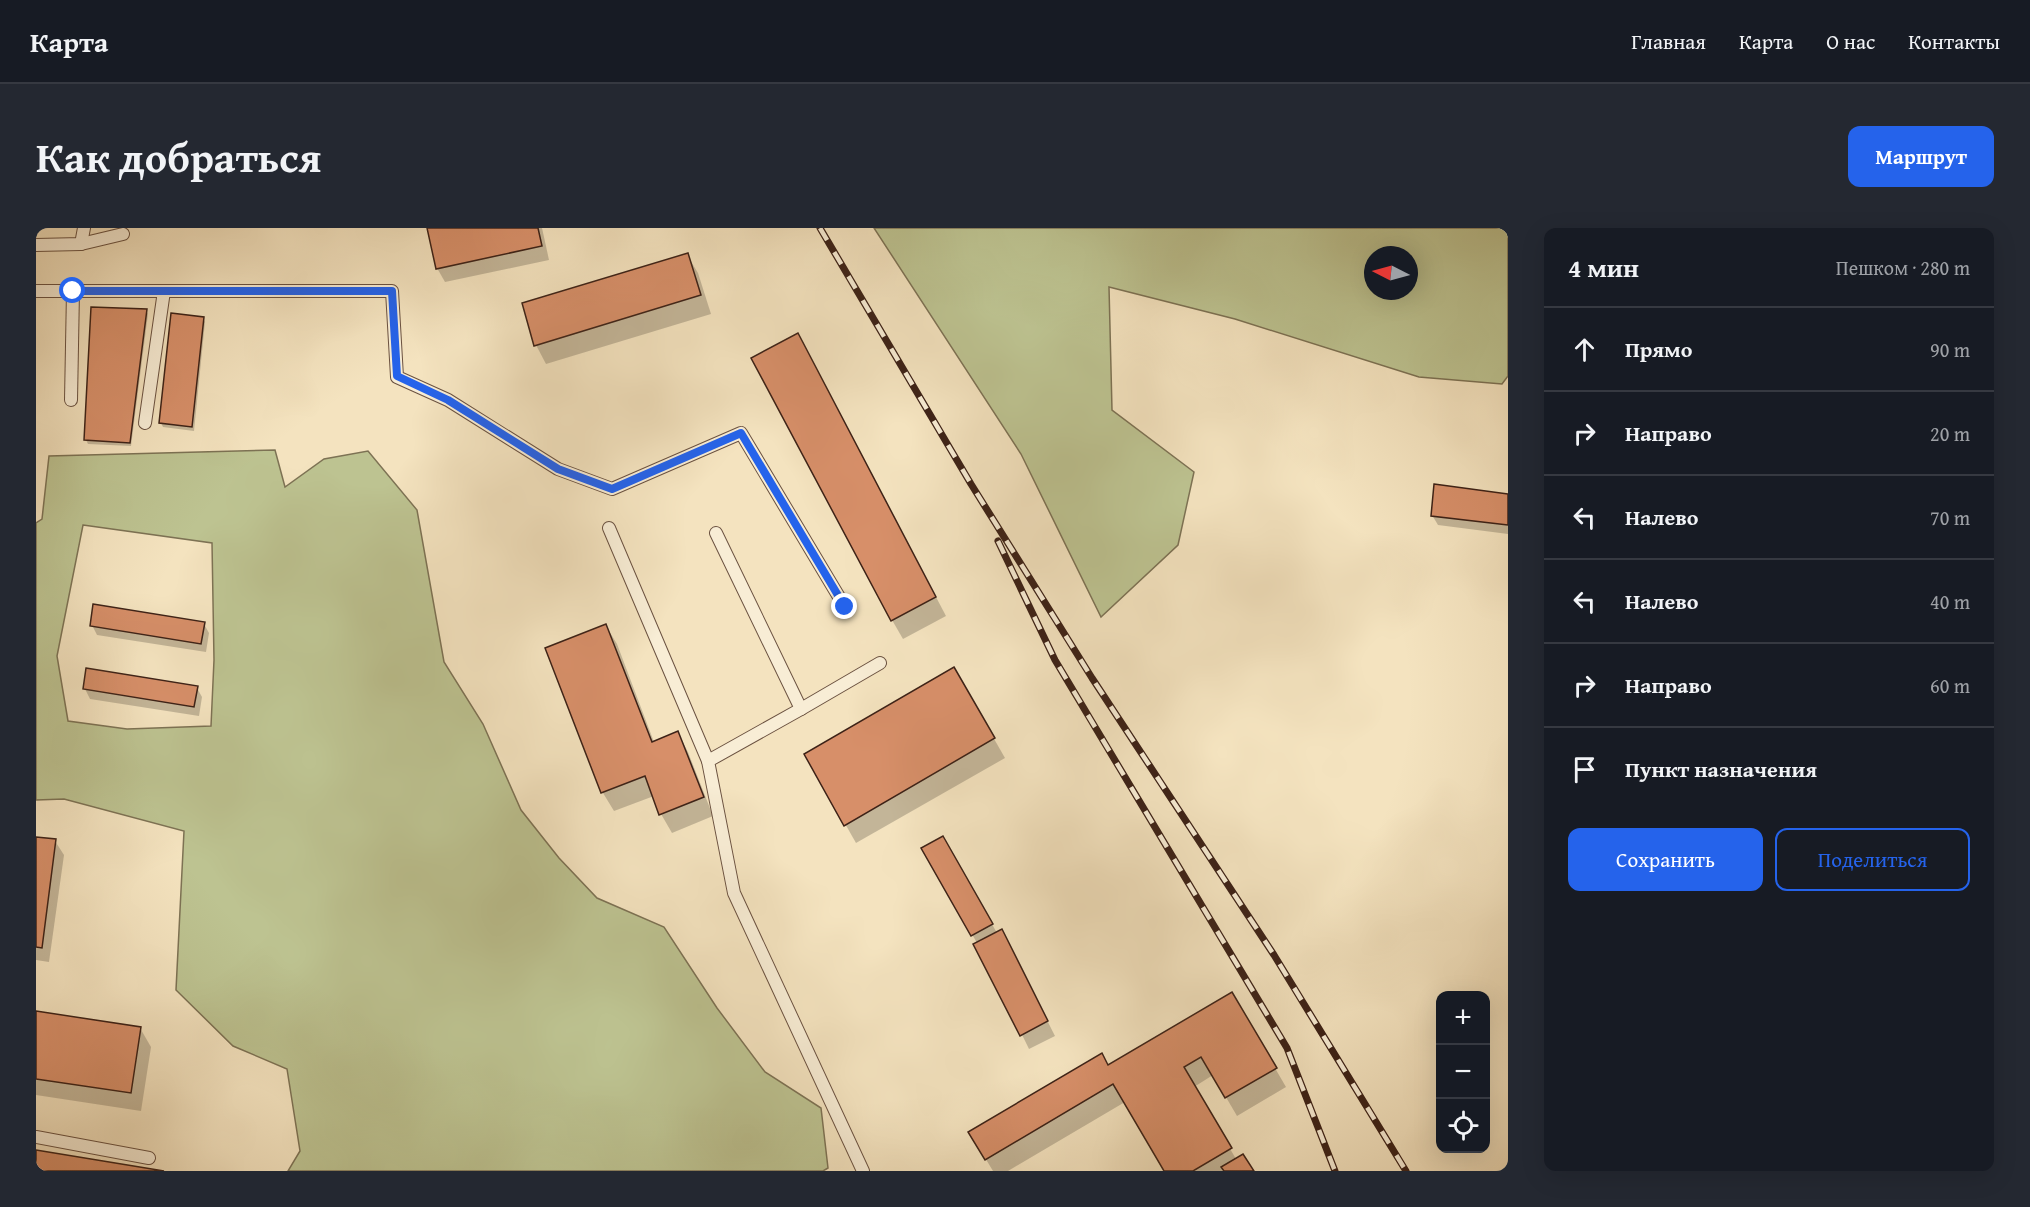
<!DOCTYPE html>
<html lang="ru">
<meta charset="utf-8">
<style>
body{margin:0;font-family:"Gentium Book Plus",serif;background:#242831;color:#f1f3f6}
.controls{position:absolute;right:18px;bottom:18px;display:grid;overflow:hidden;border-radius:12px;box-shadow:0 6px 24px #0002}
.controls button{width:54px;height:54px;display:grid;place-items:center;padding:0;border:0;border-bottom:2px solid #363941;background:#171b24;color:#f1f3f6;font:30px sans-serif}
.compass{position:absolute;left:1328px;top:18px;width:54px;height:54px;border-radius:50%;background:#171b24;box-shadow:0 6px 24px #0002;rotate:276deg}
.stop{position:absolute;width:18px;height:18px;margin:-14px;border:4px solid #2563eb;border-radius:50%;background:#fff}
.stop.end{background:#2563eb;border-color:#fff;box-shadow:0 2px 6px #0008}
.list{margin:0;padding:0;list-style:none}
h2{display:flex;justify-content:space-between;align-items:center;height:78px;margin:0;padding:0 24px;font-size:26px}
h2 small{font-size:20px;font-weight:400;color:#9ea1a6}
.list li{display:grid;grid-template-columns:39px 1fr auto;gap:18px;align-items:center;box-sizing:border-box;height:84px;padding:0 24px;border-top:2px solid #363941}
.list b{display:block;font-size:22px;white-space:nowrap}
.list em{font-size:20px;font-style:normal;color:#9ea1a6}
.actions{display:flex;gap:12px;padding:18px 24px}
.actions a{flex:1;padding:14px 0;border:2px solid #2563eb;border-radius:12px;text-align:center;font-size:21px;color:#2563eb}
.actions .main{background:#2563eb;color:#fff}
.icon{flex:none;width:33px;height:33px;fill:none;stroke:currentColor;stroke-width:2;stroke-linecap:round;stroke-linejoin:round}
.map{position:relative;flex:none;width:1472px;height:943px;overflow:hidden;border-radius:12px}
header{display:flex;align-items:center;gap:36px;box-sizing:border-box;height:84px;padding:0 30px;background:#171b24;border-bottom:2px solid #363941}
header strong{font-size:28px}
nav{display:flex;gap:33px;margin-inline-start:auto;font-size:21px}
.intro{display:flex;align-items:center;justify-content:space-between;box-sizing:border-box;height:144px;padding:0 36px}
h1{margin:0;font-size:42px}
.button{padding:15px 27px;border-radius:12px;background:#2563eb;color:#fff;font-size:21px;font-weight:700}
main{display:flex;gap:36px;padding:0 36px}
aside{flex:1;background:#171b24;border-radius:12px;box-shadow:0 6px 24px #0002}
.map>svg:first-child{display:block}
</style>
<header>
<strong>Карта</strong>
<nav><a>Главная</a><a>Карта</a><a>О нас</a><a>Контакты</a></nav>
</header>
<div class="intro"><h1>Как добраться</h1><a class="button">Маршрут</a></div>
<main>
<div class="map">
<svg width="1472" height="943" viewBox="0 0 1472 943">
<rect width="100%" height="100%" fill="#f4e3bf"/>
<filter id="stains"><feTurbulence type="fractalNoise" baseFrequency=".00333" numOctaves="4"/><feColorMatrix values="0 0 0 0 .2 0 0 0 0 .09 0 0 0 0 .02 0 0 0 .5 -.17"/></filter>
<radialGradient id="worn" r=".72"><stop offset=".6" stop-color="#630" stop-opacity="0"/><stop offset="1" stop-color="#630" stop-opacity=".3"/></radialGradient>
<g fill="#bdc391" stroke="#7d7254" stroke-width="1.5" fill-rule="evenodd">
<path d="M 838,0 L 1472,0 L 1472,148 L 1466,156 L 1383,149 L 1199,91 L 1073,59 L 1076,182 L 1158,244 L 1142,317 L 1065,389 L 985,226 ZM 1337,27 L 1373,27 L 1373,63 L 1337,63 Z"/>
<path d="M 239,222 L 249,259 L 288,231 L 332,223 L 381,282 L 408,434 L 447,496 L 485,582 L 523,630 L 561,670 L 628,699 L 681,780 L 729,844 L 785,880 L 792,940 L 787,943 L 252,943 L 264,923 L 251,841 L 197,818 L 140,762 L 148,603 L 28,571 L 0,572 L 0,295 L 6,291 L 13,228 ZM 47,297 L 176,315 L 178,432 L 175,498 L 91,501 L 32,493 L 21,428 Z"/>
</g>
<g fill="#0003">
<polygon points="393,0 506,0 513,32 409,54 401,40"/>
<polygon points="651,27 662,45 675,86 510,136 500,117"/>
<polygon points="110,82 112,86 95,218 52,216 50,212"/>
<polygon points="167,90 169,94 158,203 127,199 125,195"/>
<polygon points="772,126 910,388 867,411 856,392"/>
<polygon points="1472,267 1472,306 1402,297 1396,287"/>
<polygon points="168,396 173,405 170,424 61,407 56,397"/>
<polygon points="570,398 581,416 618,514 642,505 652,524 677,588 636,605 625,586 618,568 578,583 567,565 511,421"/>
<polygon points="918,441 969,530 820,615 770,527"/>
<polygon points="161,460 166,469 163,488 54,471 49,461"/>
<polygon points="0,610 19,613 28,627 13,734 0,732"/>
<polygon points="907,610 961,705 973,717 1019,808 993,821 941,715 888,621"/>
<polygon points="1196,766 1250,859 1201,888 1177,847 1158,859 1200,931 1216,943 1129,943 1089,874 972,943 957,943 934,905 1072,839"/>
<polygon points="0,785 104,800 115,819 105,883 0,867"/>
</g>
<g fill="#d78f69" stroke="#3d2217" stroke-width="1.5">
<polygon points="391,0 502,0 506,18 400,41"/>
<polygon points="652,25 665,67 498,118 486,75"/>
<polygon points="55,79 111,81 94,215 48,212"/>
<polygon points="135,85 168,89 156,199 123,195"/>
<polygon points="762,105 900,369 855,393 715,130"/>
<polygon points="1398,256 1472,266 1472,297 1395,288"/>
<polygon points="57,376 169,394 165,416 54,398"/>
<polygon points="570,396 616,514 642,503 668,569 623,587 609,548 565,565 509,420"/>
<polygon points="918,439 959,510 808,598 768,526"/>
<polygon points="50,440 162,458 158,479 47,461"/>
<polygon points="907,608 957,696 935,708 885,620"/>
<polygon points="0,609 20,611 6,720 0,719"/>
<polygon points="966,701 1012,793 984,808 937,716"/>
<polygon points="1196,764 1241,840 1189,870 1165,829 1148,839 1196,920 1157,943 1128,943 1077,856 949,932 932,904 1066,825 1072,837"/>
<polygon points="0,783 105,799 95,865 0,851"/>
<polygon points="0,922 128,943 0,943"/>
<polygon points="1207,926 1218,943 1188,943 1185,939"/>
</g>
<g fill="none" stroke-linecap="round" stroke-linejoin="round">
<defs>
<g id="lane">
<polyline points="45,16 48,0"/>
<polyline points="0,17 45,16 87,6"/>
<polyline points="0,63 356,63 361,149 412,172 522,241 576,261 705,205 809,379"/>
<polyline points="35,172 37,63"/>
<polyline points="109,195 128,63"/>
<polyline points="573,300 672,533"/>
<polyline points="680,305 765,481"/>
<polyline points="0,909 113,930"/>
<polyline points="827,943 698,665 672,533 765,481 844,435"/>
</g>
</defs>
<use href="#lane" stroke="#6b5241" stroke-width="14"/>
<use href="#lane" stroke="#f8edd5" stroke-width="12"/>
<defs>
<g id="rail">
<polyline points="784,0 935,256 1056,450 1238,727 1370,943"/>
<polyline points="962,313 1019,432 1251,820 1299,943"/>
</g>
</defs>
<use href="#rail" stroke="#3d2217" stroke-width="7"/>
<use href="#rail" stroke="#f8edd5" stroke-width="4.5" stroke-dasharray="14" stroke-linecap="butt"/>
</g>
<g fill="none" stroke-linecap="round" stroke-linejoin="round">
<polyline stroke="#2563eb" stroke-width="8" points="37,63 356,63 361,148 412,172 522,241 576,261 705,205 809,379"/>
</g>
<rect width="100%" height="100%" filter="url(#stains)"/>
<rect width="100%" height="100%" fill="url(#worn)"/>
</svg>
<div class="controls">
<button>+</button>
<button>−</button>
<button><svg class="icon" aria-label="locate" viewBox="0 0 24 24"><circle cx="12" cy="12" r="6"/><path d="M12 2v4M12 18v4M2 12h4M18 12h4"/></svg></button>
</div>
<svg class="compass" viewBox="-18 -18 36 36"><path d="M0-13l5 13h-10z" fill="#e53935"/><path d="M0 13l5-13h-10z" fill="#9ea1a6"/></svg>
<div class="stop" style="left:37px;top:63px"></div>
<div class="stop end" style="left:809px;top:379px"></div>
</div>
<aside>
<h2>4 мин<small>Пешком · 280 m</small></h2>
<ul class="list">
<li><svg class="icon" aria-label="ahead" viewBox="0 0 24 24"><path d="M12 20V5M6 11l6-6 6 6"/></svg><div><b>Прямо</b></div><em>90 m</em></li>
<li><svg class="icon" aria-label="right" viewBox="0 0 24 24"><path d="M7 20v-9h11M14 6l5 5-5 5"/></svg><div><b>Направо</b></div><em>20 m</em></li>
<li><svg class="icon" aria-label="left" viewBox="0 0 24 24"><path d="M17 20v-9H6M10 6l-5 5 5 5"/></svg><div><b>Налево</b></div><em>70 m</em></li>
<li><svg class="icon" aria-label="left" viewBox="0 0 24 24"><path d="M17 20v-9H6M10 6l-5 5 5 5"/></svg><div><b>Налево</b></div><em>40 m</em></li>
<li><svg class="icon" aria-label="right" viewBox="0 0 24 24"><path d="M7 20v-9h11M14 6l5 5-5 5"/></svg><div><b>Направо</b></div><em>60 m</em></li>
<li><svg class="icon" aria-label="arrive" viewBox="0 0 24 24"><path d="M6 21V4h12l-3 4 3 4H6"/></svg><div><b>Пункт назначения</b></div></li>
</ul>
<div class="actions"><a class="main">Сохранить</a><a>Поделиться</a></div>
</aside>
</main>
